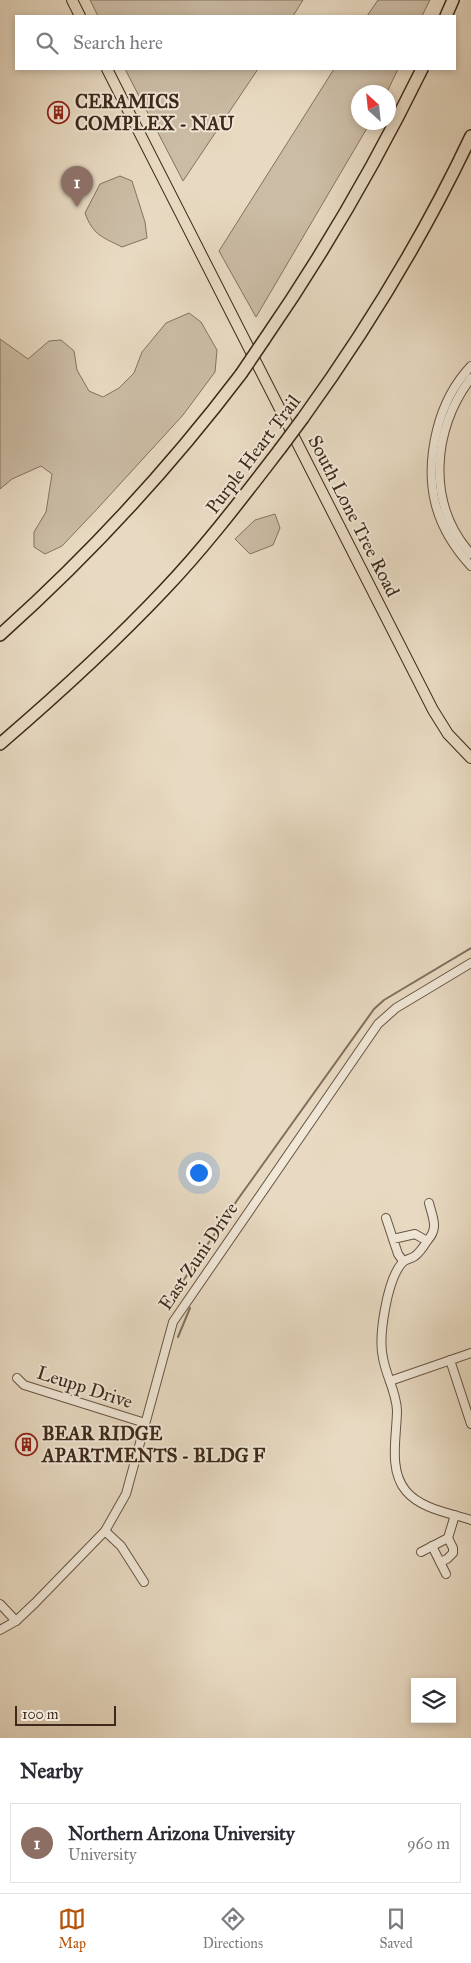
<!DOCTYPE html>
<style>
body{margin:0;font-family:"IM FELL Great Primer",serif;background:#f7f7f7;color:#2b2b33}
.controls{position:absolute;right:15px;bottom:15px;display:grid;overflow:hidden;border-radius:0px;box-shadow:0 2px 8px #0003}
.controls button{width:45px;height:45px;display:grid;place-items:center;padding:0;border:0;border-bottom:1px solid #e1e1e2;background:#fff;color:#2b2b33;font:25px sans-serif}
.compass{position:absolute;left:351px;top:85px;width:45px;height:45px;border-radius:50%;background:#fff;box-shadow:0 2px 8px #0003;rotate:333deg}
.scale{position:absolute;left:15px;bottom:12px;width:101px;box-sizing:border-box;padding-left:5px;border:2px solid #3d281a;border-top:0;font-size:14px;line-height:18px;white-space:nowrap;color:#3d281a;-webkit-text-stroke:4px #f0e7d7;paint-order:stroke}
.you{position:absolute;left:198px;top:1172px;width:18px;height:18px;margin:-12px;border:4px solid #fff;border-radius:50%;background:#1a73e8;box-shadow:0 0 0 8px #1a73e833}
.badge{display:grid;place-items:center;width:32px;height:32px;border-radius:50%;background:#b45309;color:#fff;font-size:16px;font-weight:700}
.pin{position:absolute;translate:-50% -41px;filter:drop-shadow(0 1px 2px #0008)}
.pin::after{content:'';position:absolute;top:26px;width:18px;height:15px;background:inherit;clip-path:polygon(0 0,100% 0,50% 100%)}
.list{margin:0;padding:0;list-style:none}
h2{display:flex;justify-content:space-between;align-items:center;height:65px;margin:0;padding:0 20px;font-size:21px}
h2 small{font-size:16px;font-weight:400;color:#7c7c81}
.list li{display:grid;grid-template-columns:32px 1fr auto;gap:15px;align-items:center;box-sizing:border-box;height:80px;margin:0 10px 10px;padding:0 10px;border:1px solid #e1e1e2;border-radius:0px}
.list b{display:block;font-size:19px;white-space:nowrap}
.list p{margin:0;font-size:16px;white-space:nowrap;color:#7c7c81}
.list em{font-size:16px;font-style:normal;color:#7c7c81}
.icon{flex:none;width:28px;height:28px;fill:none;stroke:currentColor;stroke-width:2;stroke-linecap:round;stroke-linejoin:round}
.map{position:relative;flex:none;width:471px;height:1738px;overflow:hidden}
.search{position:absolute;background:#fff;box-shadow:0 2px 8px #0003;left:15px;right:15px;top:15px;height:55px;display:flex;align-items:center;gap:12px;box-sizing:border-box;padding:0 18px;border-radius:0px;color:#7c7c81;font-size:19px}
.sheet{height:155px;background:#fff}
nav{display:flex;justify-content:space-around;align-items:center;box-sizing:border-box;height:70px;border-top:1px solid #e1e1e2;background:#fff;font-size:14px;color:#7c7c81}
nav a{display:grid;justify-items:center;gap:2px}
nav .on{color:#b45309}
.map>svg:first-child{display:block}
</style>
<div class="map">
<svg width="471" height="1738" viewBox="0 0 471 1738">
<rect width="100%" height="100%" fill="#e8dac2"/>
<filter id="stains"><feTurbulence type="fractalNoise" baseFrequency=".004" numOctaves="4"/><feColorMatrix values="0 0 0 0 .2 0 0 0 0 .09 0 0 0 0 .02 0 0 0 .5 -.17"/></filter>
<radialGradient id="worn" r=".72"><stop offset=".6" stop-color="#630" stop-opacity="0"/><stop offset="1" stop-color="#630" stop-opacity=".3"/></radialGradient>
<g fill="#cbbca5" stroke="#847260">
<polygon points="90,0 303,0 293,16 98,16"/>
<polygon points="378,0 430,0 422,16 367,16"/>
<polygon points="125,69 258,69 183,181"/>
<polygon points="334,69 398,69 387,92 358,92 358,122 370,123 256,317 219,251"/>
<path d="M 120,176 L 132,181 L 145,222 L 147,238 L 122,247 C 102,237 93,235 85,213 L 100,184 Z"/>
<polygon points="189,313 201,322 217,350 215,372 183,415 98,508 62,546 45,554 34,547 34,532 46,512 52,474 41,466 12,479 0,489 0,339 28,359 49,341 61,340 74,351 77,370 89,391 103,397 119,388 134,373 142,352 166,323"/>
<polygon points="275,514 280,528 273,545 250,554 235,539 255,520"/>
</g>
<g fill="none" stroke-linecap="round" stroke-linejoin="round">
<g stroke="#816e5d" stroke-width="2">
<polyline points="179,1293 179,1287 238,1199 374,1009 384,1000 471,948"/>
<polyline points="178,1337 190,1308"/>
</g>
<defs>
<g id="minor">
<path d="M 471,366 C 453,385 443,406 437,430 C 424,483 434,526 471,566"/>
<path d="M 471,378 C 432,429 426,504 471,554"/>
<polyline points="386,1218 393,1239"/>
<path d="M 427,1241 C 439,1228 433,1219 429,1203"/>
<path d="M 403,1261 L 398,1254 L 393,1239 L 415,1234 L 427,1241 C 424,1246 420,1252 415,1256 C 411,1259 405,1259 402,1263 C 387,1280 378,1337 383,1358 C 386,1376 396,1391 397,1410 C 397,1435 388,1470 406,1491 C 421,1509 450,1513 471,1520"/>
<polyline points="450,1360 471,1424"/>
<polyline points="17,1378 24,1385 145,1423"/>
<polyline points="390,1381 471,1353"/>
<polyline points="105,1531 121,1546 144,1582"/>
<polyline points="432,1546 446,1574"/>
<polyline points="421,1552 448,1538 455,1515"/>
<polyline points="440,1562 447,1559 453,1553 453,1548 448,1538"/>
<polyline points="0,1604 16,1621"/>
<polyline points="0,1630 16,1621 35,1603 105,1531 126,1494 173,1322 378,1024 396,1008 471,963"/>
</g>
<g id="major">
<polyline points="72,0 80,16"/>
<polyline points="107,69 433,710 448,734 471,758"/>
</g>
<g id="highway">
<polyline points="446,16 453,0"/>
<path d="M 264,340 C 324,253 376,163 422,69"/>
<path d="M 303,418 C 367,329 424,236 471,136"/>
<path d="M 0,635 C 88,556 169,469 241,374"/>
<path d="M 0,744 C 57,695 113,644 164,590 C 206,546 243,497 280,449"/>
</g>
</defs>
<use href="#minor" stroke="#685444" stroke-width="10"/>
<use href="#major" stroke="#3d281a" stroke-width="12"/>
<use href="#highway" stroke="#3d281a" stroke-width="14"/>
<use href="#minor" stroke="#f0e7d7" stroke-width="8"/>
<use href="#major" stroke="#e8dac2" stroke-width="10"/>
<use href="#highway" stroke="#e8dac2" stroke-width="11"/>
<defs>
<g id="highway-bridge">
<polyline points="241,374 264,340"/>
<polyline points="280,449 303,418"/>
</g>
</defs>
<use href="#highway-bridge" stroke="#3d281a" stroke-width="14" stroke-linecap="butt"/>
<use href="#highway-bridge" stroke="#e8dac2" stroke-width="11"/>
</g>
<defs>
<symbol id="building-ring" viewBox="-11 -11 22 22"><circle r="9.5" fill="#f0e7d7" stroke="#8f2418" stroke-width="1.5"/><path d="M-4-6H4V6H1V3H-1V6H-4ZM-2.5-4.3h1.7v1.8h-1.7ZM.8-4.3h1.7v1.8H.8ZM-2.5-1h1.7V.8h-1.7ZM.8-1h1.7V.8H.8Z" fill="#8f2418"/></symbol>
</defs>
<g fill-rule="evenodd">
<use href="#building-ring" x="46" y="100" width="25" height="25"/>
<use href="#building-ring" x="14" y="1432" width="25" height="25"/>
</g>
<g text-anchor="middle" dominant-baseline="central" stroke-width="4" stroke-linejoin="round" paint-order="stroke">
<g font-size="19" font-weight="bold" fill="#3d281a" stroke="#f0e7d7" text-anchor="start">
<text x="75" y="101">CERAMICS<tspan x="75" dy="22">COMPLEX - NAU</tspan></text>
<text x="42" y="1433">BEAR RIDGE<tspan x="42" dy="22">APARTMENTS - BLDG F</tspan></text>
</g>
<g font-size="19" fill="#3d281a" stroke="#f0e7d7">
<text transform="translate(253 454) rotate(-53)">Purple Heart Trail</text>
<text transform="translate(354 516) rotate(63)">South Lone Tree Road</text>
<text transform="translate(198 1256) rotate(-56)">East Zuni Drive</text>
<text transform="translate(85 1387) rotate(18)">Leupp Drive</text>
</g>
</g>
<rect width="100%" height="100%" filter="url(#stains)"/>
<rect width="100%" height="100%" fill="url(#worn)"/>
</svg>
<div class="controls">
<button><svg class="icon" aria-label="layers" viewBox="0 0 24 24"><path d="M12 4l9 5-9 5-9-5zM3 14l9 5 9-5"/></svg></button>
</div>
<svg class="compass" viewBox="-18 -18 36 36"><path d="M0-13l5 13h-10z" fill="#e53935"/><path d="M0 13l5-13h-10z" fill="#7c7c81"/></svg>
<div class="scale">100 m</div>
<div class="you"></div>
<div class="pin badge" style="left:77px;top:207px;background:#8d6e63">1</div>
<div class="search"><svg class="icon" aria-label="search" viewBox="0 0 24 24"><circle cx="10" cy="10" r="6"/><path d="M15 15l6 6"/></svg>Search here</div>
</div>
<section class="sheet">
<h2>Nearby<small></small></h2>
<ul class="list">
<li><span class="badge" style="background:#8d6e63">1</span><div><b>Northern Arizona University</b><p>University</p></div><em>960 m</em></li>
</ul>
</section>
<nav>
<a class="on"><svg class="icon" aria-label="map" viewBox="0 0 24 24"><path d="M3 6l6-2 6 2 6-2v14l-6 2-6-2-6 2zM9 4v14M15 6v14"/></svg>Map</a>
<a><svg class="icon" aria-label="directions" viewBox="0 0 24 24"><path d="M12 3l9 9-9 9-9-9zM9 14v-3h6M13 9l2 2-2 2"/></svg>Directions</a>
<a><svg class="icon" aria-label="saved" viewBox="0 0 24 24"><path d="M7 4h10v16l-5-4-5 4z"/></svg>Saved</a>
</nav>
